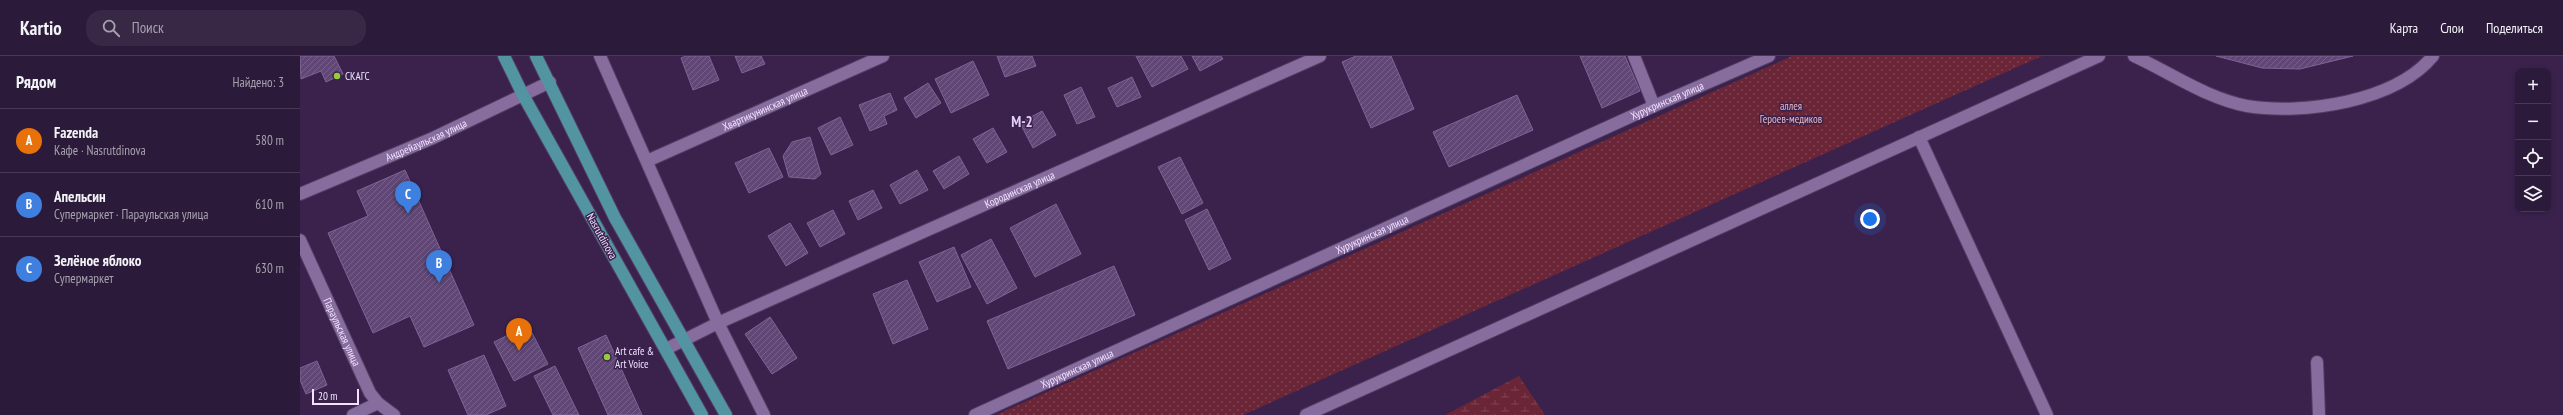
<!DOCTYPE html>
<html lang="ru">
<meta charset="utf-8">
<style>
body{margin:0;font-family:"PT Sans Narrow",sans-serif;background:#382745;color:#f1f3f6}
.controls{position:absolute;right:12px;top:12px;display:grid;overflow:hidden;border-radius:8px;box-shadow:0 2px 6px #0003}
.controls button{width:36px;height:36px;display:grid;place-items:center;padding:0;border:0;border-bottom:1px solid #483854;background:#2c1a3a;color:#f1f3f6;font:20px sans-serif}
.scale{position:absolute;left:12px;bottom:10px;width:47px;box-sizing:border-box;padding-left:4px;border:2px solid #f1e3ff;border-top:0;font-size:11px;line-height:14px;white-space:nowrap;color:#f1e3ff;-webkit-text-stroke:3px #3a224d;paint-order:stroke}
.you{position:absolute;left:1570px;top:163px;width:14px;height:14px;margin:-10px;border:3px solid #fff;border-radius:50%;background:#1a73e8;box-shadow:0 0 0 6px #1a73e833}
.badge{display:grid;place-items:center;width:26px;height:26px;border-radius:50%;background:#0b8043;color:#fff;font-size:13px;font-weight:700}
.pin{position:absolute;translate:-50% -33px;filter:drop-shadow(0 1px 2px #0008)}
.pin::after{content:'';position:absolute;top:21px;width:14px;height:12px;background:inherit;clip-path:polygon(0 0,100% 0,50% 100%)}
.list{margin:0;padding:0;list-style:none}
h2{display:flex;justify-content:space-between;align-items:center;height:52px;margin:0;padding:0 16px;font-size:17px}
h2 small{font-size:13px;font-weight:400;color:#a6a1af}
.list li{display:grid;grid-template-columns:26px 1fr auto;gap:12px;align-items:center;box-sizing:border-box;height:64px;padding:0 16px;border-top:1px solid #483854}
.list b{display:block;font-size:15px;white-space:nowrap}
.list p{margin:0;font-size:13px;white-space:nowrap;color:#a6a1af}
.list em{font-size:13px;font-style:normal;color:#a6a1af}
.icon{flex:none;width:22px;height:22px;fill:none;stroke:currentColor;stroke-width:2;stroke-linecap:round;stroke-linejoin:round}
.map{position:relative;flex:none;width:2263px;height:359px;overflow:hidden}
header{display:flex;align-items:center;gap:24px;box-sizing:border-box;height:56px;padding:0 20px;background:#2c1a3a;border-bottom:1px solid #483854}
header strong{font-size:19px}
nav{display:flex;gap:22px;margin-inline-start:auto;font-size:14px}
.search{width:280px;height:36px;background:#382745;display:flex;align-items:center;gap:10px;box-sizing:border-box;padding:0 14px;border-radius:16px;color:#a6a1af;font-size:15px}
main{display:flex}
aside{flex:1;background:#2c1a3a}
.map>svg:first-child{display:block}
</style>
<header>
<strong>Kartio</strong>
<div class="search"><svg class="icon" aria-label="search" viewBox="0 0 24 24"><circle cx="10" cy="10" r="6"/><path d="M15 15l6 6"/></svg>Поиск</div>
<nav><a>Карта</a><a>Слои</a><a>Поделиться</a></nav>
</header>
<main>
<aside>
<h2>Рядом<small>Найдено: 3</small></h2>
<ul class="list">
<li><span class="badge" style="background:#e8710a">A</span><div><b>Fazenda</b><p>Кафе · Nasrutdinova</p></div><em>580 m</em></li>
<li><span class="badge" style="background:#3f7fe0">B</span><div><b>Апельсин</b><p>Супермаркет · Параульская улица</p></div><em>610 m</em></li>
<li><span class="badge" style="background:#3f7fe0">C</span><div><b>Зелёное яблоко</b><p>Супермаркет</p></div><em>630 m</em></li>
</ul>
</aside>
<div class="map">
<svg width="2263" height="359" viewBox="0 0 2263 359">
<defs>
<pattern id="grass-dots" width="8" height="8" patternUnits="userSpaceOnUse"><rect width="8" height="8" fill="#6a2536"/><path d="M2 2h.1M6 6h.1" fill="none" stroke="#804454" stroke-width="1.8" stroke-linecap="round"/></pattern>
<pattern id="wetland-marsh" width="20" height="14" patternUnits="userSpaceOnUse"><rect width="20" height="14" fill="#6a2536"/><path d="M1 5h8M5 5V1M11 12h8M15 12V8" fill="none" stroke="#804454"/></pattern>
<pattern id="building-hatch" width="6" height="6" patternUnits="userSpaceOnUse"><rect width="6" height="6" fill="#604775"/><path d="M-1 1l2-2M0 6l6-6M5 7l2-2" fill="none" stroke="#77618a"/></pattern>
</defs>
<rect width="100%" height="100%" fill="#3a224d"/>
<polygon fill="url(#grass-dots)" points="1492,0 1742,0 943,359 696,359"/>
<polygon fill="url(#wetland-marsh)" points="1219,320 1245,359 1145,359"/>
<g fill="url(#building-hatch)" stroke="#7e6495">
<polygon points="0,0 34,0 43,18 26,26 21,15 1,23"/>
<polygon points="386,0 409,0 419,24 393,34 381,2"/>
<polygon points="435,0 461,0 465,8 442,17"/>
<polygon points="697,0 732,0 736,10 705,21"/>
<polygon points="836,0 881,0 888,13 852,31"/>
<polygon points="892,0 921,0 923,3 900,15"/>
<polygon points="1056,0 1091,0 1114,53 1071,72 1042,6"/>
<polygon points="1280,0 1325,0 1340,35 1302,52"/>
<polygon points="1916,0 2053,0 2000,13 1962,12"/>
<polygon points="673,5 689,39 651,57 635,23"/>
<polygon points="832,21 841,41 817,51 808,32"/>
<polygon points="628,27 641,47 616,62 604,42"/>
<polygon points="781,31 795,61 777,68 764,39"/>
<polygon points="590,37 597,54 584,60 587,68 570,75 559,49"/>
<polygon points="1217,39 1233,74 1149,111 1133,76"/>
<polygon points="742,55 756,79 733,92 720,67"/>
<polygon points="540,61 553,89 531,99 518,72"/>
<polygon points="693,72 707,96 687,107 673,83"/>
<polygon points="510,81 521,118 515,123 489,121 483,100 492,86"/>
<polygon points="469,92 483,121 449,137 435,107"/>
<polygon points="659,100 669,118 644,133 633,115"/>
<polygon points="880,101 903,147 882,158 858,111"/>
<polygon points="105,114 174,269 124,291 110,260 73,277 28,177 68,160 57,135"/>
<polygon points="617,114 628,134 600,148 590,129"/>
<polygon points="573,134 582,152 558,164 549,145"/>
<polygon points="756,148 781,198 735,221 710,172"/>
<polygon points="907,153 931,203 909,214 885,164"/>
<polygon points="533,154 545,178 520,191 507,167"/>
<polygon points="490,167 508,197 486,210 468,180"/>
<polygon points="691,183 717,232 687,248 661,199"/>
<polygon points="654,191 671,231 637,246 619,206"/>
<polygon points="814,210 835,259 708,313 687,265"/>
<polygon points="607,224 628,273 593,288 573,238"/>
<polygon points="470,261 497,302 472,318 445,278"/>
<polygon points="228,269 248,308 214,325 194,286"/>
<polygon points="306,279 342,359 308,359 278,292"/>
<polygon points="184,299 206,350 186,359 168,359 148,314"/>
<polygon points="17,305 27,329 6,338 0,324 0,312"/>
<polygon points="255,310 279,359 253,359 234,320"/>
</g>
<g fill="none" stroke-linecap="round" stroke-linejoin="round">
<defs>
<g id="minor">
<polyline points="300,0 418,267 464,359"/>
<polyline points="1334,0 1354,50"/>
<path d="M 1834,0 C 1871,17 1906,42 1947,50 C 2003,59 2095,46 2133,0"/>
<polyline points="1619,81 1747,359"/>
<path id="s1" d="M 347,105 L 583,0"/>
<path id="s2" d="M 0,138 L 133,82 L 250,26"/>
<path id="s3" d="M 0,184 L 70,337 L 78,347 L 94,359"/>
<path id="s4" d="M 366,293 L 418,267 L 1020,0"/>
<polyline points="2017,306 2019,359"/>
<polyline points="53,359 78,347"/>
<path id="s5" d="M 675,359 L 1354,50 L 1469,0"/>
<polyline points="1006,359 1799,0"/>
</g>
<g id="major">
<polyline points="204,0 223,39 402,359"/>
<polyline points="236,0 315,162 426,359"/>
</g>
</defs>
<use href="#minor" stroke="#533d63" stroke-width="14"/>
<use href="#major" stroke="#533d63" stroke-width="14"/>
<use href="#minor" stroke="#876c9e" stroke-width="12"/>
<use href="#major" stroke="#5394a3" stroke-width="12"/>
</g>
<g fill="#95cc3b" stroke="#3a224d" stroke-width="1.5">
<circle cx="37" cy="20" r="4"/>
<circle cx="307" cy="301" r="4"/>
</g>
<g text-anchor="middle" dominant-baseline="central" stroke-width="3" stroke-linejoin="round" paint-order="stroke">
<g font-size="11" fill="#f1e3ff" stroke="#3a224d" text-anchor="start">
<text x="45" y="20">СКАГС</text>
<text x="315" y="295">Art cafe &amp;<tspan x="315" dy="13">Art Voice</tspan></text>
</g>
<g font-size="11" fill="#f1e3ff" stroke="#3a224d">
<text stroke="none"><textPath href="#s5" startOffset="760">Хурукринская улица</textPath></text>
<text stroke="none"><textPath href="#s1" startOffset="129">Хвартикунинская улица</textPath></text>
<text stroke="none"><textPath href="#s2" startOffset="137">Андрейаульская улица</textPath></text>
<text stroke="none"><textPath href="#s4" startOffset="388">Кородинская улица</textPath></text>
<text stroke="none"><textPath href="#s5" startOffset="436">Хурукринская улица</textPath></text>
<text transform="translate(302 180) rotate(61)">Nasrutdinova</text>
<text stroke="none"><textPath href="#s3" startOffset="101">Параульская улица</textPath></text>
<text stroke="none"><textPath href="#s5" startOffset="112">Хурукринская улица</textPath></text>
</g>
<g font-size="11" fill="#eeb7bf" stroke="#3a224d">
<text x="1491" y="50">аллея<tspan x="1491" dy="13">Героев-медиков</tspan></text>
</g>
<g font-size="15" font-weight="bold" fill="#e3ccf8" stroke="#3a224d">
<text x="722" y="65">М-2</text>
</g>
</g>
</svg>
<div class="controls">
<button>+</button>
<button>−</button>
<button><svg class="icon" aria-label="locate" viewBox="0 0 24 24"><circle cx="12" cy="12" r="6"/><path d="M12 2v4M12 18v4M2 12h4M18 12h4"/></svg></button>
<button><svg class="icon" aria-label="layers" viewBox="0 0 24 24"><path d="M12 4l9 5-9 5-9-5zM3 14l9 5 9-5"/></svg></button>
</div>
<div class="scale">20 m</div>
<div class="you"></div>
<div class="pin badge" style="left:219px;top:295px;background:#e8710a">A</div>
<div class="pin badge" style="left:139px;top:227px;background:#3f7fe0">B</div>
<div class="pin badge" style="left:108px;top:158px;background:#3f7fe0">C</div>
</div>
</main>
